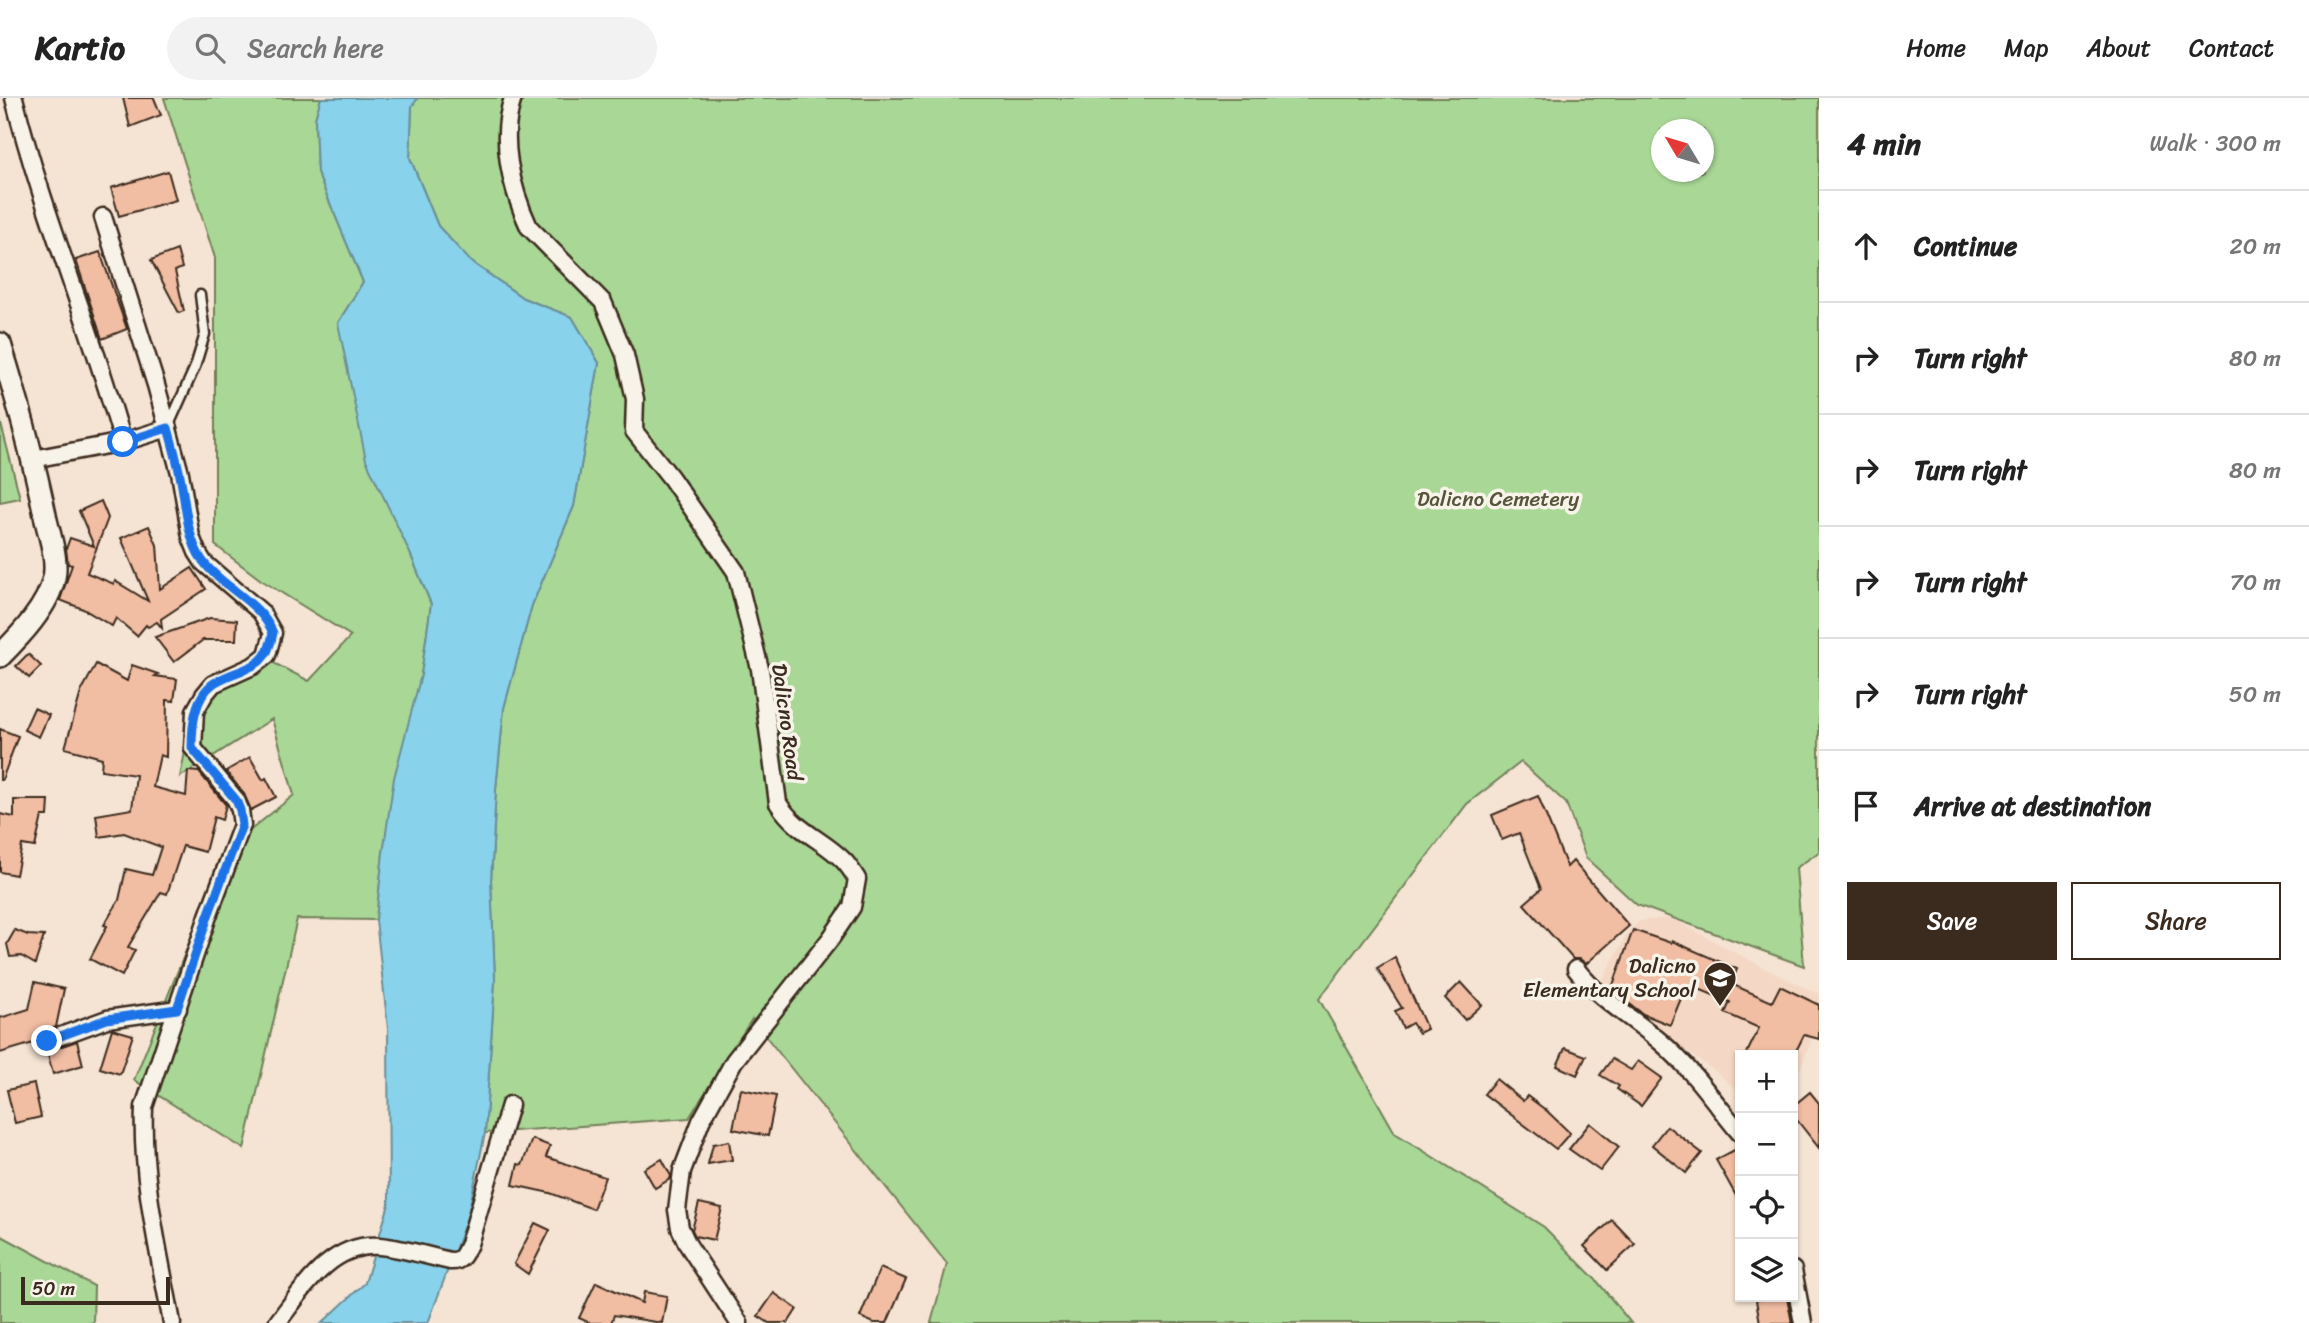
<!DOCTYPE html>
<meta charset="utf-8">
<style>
body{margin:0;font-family:Sriracha,sans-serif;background:#f2f2f2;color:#222}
.controls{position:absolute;right:21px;bottom:21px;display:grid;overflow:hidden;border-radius:0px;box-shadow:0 2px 5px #0004}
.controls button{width:63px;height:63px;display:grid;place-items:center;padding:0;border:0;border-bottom:2px solid #e0e0e0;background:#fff;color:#222;font:35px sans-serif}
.compass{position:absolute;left:1651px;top:21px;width:63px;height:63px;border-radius:50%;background:#fff;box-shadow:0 2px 5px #0004;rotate:308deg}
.scale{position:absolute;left:21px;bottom:18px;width:149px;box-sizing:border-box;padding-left:7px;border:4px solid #3b2a1e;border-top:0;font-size:19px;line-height:24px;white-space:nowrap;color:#3b2a1e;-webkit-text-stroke:5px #f7f3e8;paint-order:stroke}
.stop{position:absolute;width:21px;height:21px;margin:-16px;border:5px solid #1a73e8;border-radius:50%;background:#fff}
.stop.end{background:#1a73e8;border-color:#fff;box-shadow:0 2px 7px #0008}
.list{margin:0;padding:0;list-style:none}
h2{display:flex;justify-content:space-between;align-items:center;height:91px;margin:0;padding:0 28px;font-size:30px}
h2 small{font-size:23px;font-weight:400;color:#767676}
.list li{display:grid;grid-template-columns:46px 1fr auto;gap:21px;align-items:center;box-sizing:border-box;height:112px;padding:0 28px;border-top:2px solid #e0e0e0}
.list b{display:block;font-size:26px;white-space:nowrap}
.list em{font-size:23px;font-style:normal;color:#767676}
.actions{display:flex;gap:14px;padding:21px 28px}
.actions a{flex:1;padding:16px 0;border:2px solid #3b2a1e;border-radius:0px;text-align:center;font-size:24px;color:#3b2a1e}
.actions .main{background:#3b2a1e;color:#fff}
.icon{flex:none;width:38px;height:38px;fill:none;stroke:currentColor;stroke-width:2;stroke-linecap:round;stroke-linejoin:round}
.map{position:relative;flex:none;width:1819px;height:1225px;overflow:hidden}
header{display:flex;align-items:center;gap:42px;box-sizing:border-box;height:98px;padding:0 35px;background:#fff;border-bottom:2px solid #e0e0e0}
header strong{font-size:33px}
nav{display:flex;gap:38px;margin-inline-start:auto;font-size:24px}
.search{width:490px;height:63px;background:#f2f2f2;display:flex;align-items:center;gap:18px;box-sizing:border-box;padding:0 24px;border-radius:38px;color:#767676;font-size:26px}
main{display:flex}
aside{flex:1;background:#fff}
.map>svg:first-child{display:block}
</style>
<header>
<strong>Kartio</strong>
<div class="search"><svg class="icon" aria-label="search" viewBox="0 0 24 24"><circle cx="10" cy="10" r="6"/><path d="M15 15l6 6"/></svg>Search here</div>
<nav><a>Home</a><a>Map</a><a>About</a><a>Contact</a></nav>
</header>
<main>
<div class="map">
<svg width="1819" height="1225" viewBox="0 0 1819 1225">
<rect width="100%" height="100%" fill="#f5e3d3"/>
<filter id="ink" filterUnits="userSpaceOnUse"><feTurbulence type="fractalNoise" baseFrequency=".0143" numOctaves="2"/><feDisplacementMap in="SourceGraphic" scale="14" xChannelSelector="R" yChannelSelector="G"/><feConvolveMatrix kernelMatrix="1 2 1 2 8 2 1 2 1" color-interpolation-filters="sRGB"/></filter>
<g filter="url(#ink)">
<polygon fill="#f4d8c5" points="1671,820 1778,877 1819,896 1819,921 1800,972 1793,984 1793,957 1740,957 1740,996 1716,974 1602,893 1601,885 1628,834 1639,823"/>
<g fill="#a9d796" stroke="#72805a" stroke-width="2" fill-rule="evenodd">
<polygon points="164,0 321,0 315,21 317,74 363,184 338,225 410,455 431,506 421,577 383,755 376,822 297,821 244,1051 134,982 189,845 221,756 294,697 272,621 180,679 196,599 268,562 309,583 351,538 261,482 215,447 215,160"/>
<path d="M 418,0 L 1819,0 L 1819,754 L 1796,770 L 1804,868 L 1637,807 L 1586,760 L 1566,705 L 1521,664 L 1467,706 L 1319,901 L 1395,1035 L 1544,1129 L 1597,1183 L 1631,1225 L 931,1225 L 947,1166 L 752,921 L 689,1020 L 485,1035 L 495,882 L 491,783 L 496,691 L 504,610 L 532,507 L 574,408 L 599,265 L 572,219 L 523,200 L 470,163 L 438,128 L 410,60 L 412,8 ZM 1661,32 L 1703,32 L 1703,74 L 1661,74 Z"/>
<polygon points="0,322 20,400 0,404"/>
<polygon points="0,1137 94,1188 93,1225 0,1225"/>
</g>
<polygon fill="#89d2eb" stroke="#6a8f99" stroke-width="2" points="321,0 418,0 412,8 410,60 438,128 470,163 523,200 572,219 599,265 574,408 532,507 504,610 496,691 491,783 495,882 485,1035 468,1117 428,1225 322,1225 365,1185 389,1106 388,931 376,822 383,755 394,680 421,577 431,506 410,455 366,362 338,225 363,184 317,74 315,21"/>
<g fill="#f1bda3" stroke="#3b2a1e" stroke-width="2">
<polygon points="123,0 154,0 161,17 130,29"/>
<polygon points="168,73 176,102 119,118 111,90"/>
<polygon points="177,152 182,170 175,173 184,213 179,215 151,162"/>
<polygon points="100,154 127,231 102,241 76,162"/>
<polygon points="101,403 108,420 87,475 114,486 115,483 148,503 121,440 149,428 157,447 160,491 192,470 206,491 161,521 162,530 157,524 148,529 146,527 137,538 116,520 112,528 83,511 60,502 72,467 68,466 66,451 70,440 94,448 79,413"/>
<polygon points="210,520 237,522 236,542 203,542 174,564 155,539"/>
<polygon points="28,556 41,568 29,580 16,568"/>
<polygon points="96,566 127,583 132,567 158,576 155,578 177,581 174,603 167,602 166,659 160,657 153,689 186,698 188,673 199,674 226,707 222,722 214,719 205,754 183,748 167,796 161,794 128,849 135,852 122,878 90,861 107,828 104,827 119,802 126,771 152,777 161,749 124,735 99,739 96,717 132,711 136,677 101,672 102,660 65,650 81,594"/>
<polygon points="34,610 49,617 39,639 24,632"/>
<polygon points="0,631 18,638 2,682 0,682"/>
<polygon points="250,659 263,682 266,680 276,699 251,712 244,696 226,673"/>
<polygon points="1538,698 1567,769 1573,763 1629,828 1586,866 1580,861 1573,861 1524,806 1541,791 1519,735 1502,742 1492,717"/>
<polygon points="14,702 49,702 48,718 42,718 35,749 22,747 16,777 0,774 0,716 14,719"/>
<polygon points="15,832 28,837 44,838 35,866 21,858 10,859 7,846"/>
<polygon points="1633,832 1671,845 1672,843 1737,871 1731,886 1772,904 1780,888 1819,907 1819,941 1804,937 1794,957 1746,957 1759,930 1725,915 1730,904 1687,886 1670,927 1643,916 1622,900 1625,895 1612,890"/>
<polygon points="1395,859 1427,931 1419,935 1412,925 1403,930 1395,913 1402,910 1377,870"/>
<polygon points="35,884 64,891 56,929 39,936 37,944 0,955 0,920 29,911"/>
<polygon points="1461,884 1482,907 1465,922 1445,900"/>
<polygon points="112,931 133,937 120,976 100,970"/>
<polygon points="77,943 83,967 53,976 47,953"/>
<polygon points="1565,950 1586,958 1577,977 1557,968"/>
<polygon points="1612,961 1631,972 1638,963 1662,980 1641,1008 1617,991 1619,988 1600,977"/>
<polygon points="1496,981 1523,1003 1527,998 1547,1013 1570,1035 1556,1051 1484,996"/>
<polygon points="34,986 41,1019 15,1025 7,992"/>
<polygon points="741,991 776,998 768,1038 733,1031"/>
<polygon points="1810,994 1819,1005 1819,1050 1793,1017 1793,1008"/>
<polygon points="1590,1025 1619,1049 1600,1073 1569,1051"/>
<polygon points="1667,1028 1702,1055 1686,1075 1652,1047"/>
<polygon points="532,1041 550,1048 546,1059 605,1079 593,1111 550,1095 513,1087 518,1066 522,1067"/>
<polygon points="729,1043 732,1062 708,1066 713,1046"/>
<polygon points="1740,1049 1740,1105 1716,1062"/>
<polygon points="662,1061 671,1078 670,1081 655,1090 644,1071"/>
<polygon points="699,1105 722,1110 714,1142 695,1138 692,1132"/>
<polygon points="1612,1122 1635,1146 1607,1172 1584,1148"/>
<polygon points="535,1125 550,1132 528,1176 514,1166"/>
<polygon points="880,1170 906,1181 887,1225 874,1225 860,1219"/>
<polygon points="596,1184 642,1205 644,1194 667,1198 662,1225 614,1217 611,1225 590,1225 579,1220"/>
<polygon points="774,1195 797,1211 788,1225 769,1225 758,1218"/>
<polygon points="1775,1199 1787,1199 1792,1225 1760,1225 1756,1202"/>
</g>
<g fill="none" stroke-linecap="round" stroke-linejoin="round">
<defs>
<polyline id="lane" points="169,327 195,269 205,236 200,197"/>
<g id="street">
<path d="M 14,0 C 43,117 91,228 123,344"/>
<path d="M 513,0 C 499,41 511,90 529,129 L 603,204 L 625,257 L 635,301 L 634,333 L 671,380 L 736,474 L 760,571 L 778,705 C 797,735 823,741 844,763 C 849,768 853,775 857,781 L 852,809 L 831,840 L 734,963 L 701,1023 L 682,1073 L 677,1112 L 680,1130 L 688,1147 L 739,1225"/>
<path d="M 103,119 L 156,287 L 180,375 L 191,439 L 197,454 L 204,465 L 261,514 L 273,535 L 267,557 L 253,568 L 213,586 L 204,597 L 195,613 L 193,650 L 236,702 L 240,712 L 242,727 L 208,818 L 144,1009 C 141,1082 159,1154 172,1225"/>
<polyline points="33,361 123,344 168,330"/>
<path d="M 1576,871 C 1601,903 1632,919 1662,945 C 1692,971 1715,1005 1740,1035"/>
<polyline points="47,943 107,921 178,911"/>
<polyline points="1793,1172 1803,1225"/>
<path d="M 277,1225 C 303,1191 331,1144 380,1148 C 403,1150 427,1158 450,1163 C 462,1164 464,1156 469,1146 L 510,1007"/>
</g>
<path id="secondary" d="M 0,246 C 18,304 34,362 46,422 C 50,439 58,462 54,480 C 48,509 20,538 0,558"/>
</defs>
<use href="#lane" stroke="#3b2a1e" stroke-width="13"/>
<use href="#street" stroke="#3b2a1e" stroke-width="21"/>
<use href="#secondary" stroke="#3b2a1e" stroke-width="26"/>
<use href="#lane" stroke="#f7f3e8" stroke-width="8"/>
<use href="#street" stroke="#f7f3e8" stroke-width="16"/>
<use href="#secondary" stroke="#f7f3e8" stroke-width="21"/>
</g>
</g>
<g fill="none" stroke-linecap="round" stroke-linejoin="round" filter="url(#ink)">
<path stroke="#1a73e8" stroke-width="9" d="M 47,943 L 107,921 L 177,911 L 208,818 L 242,727 L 240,712 L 236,702 L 192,650 C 192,628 194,599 214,585 C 242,567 266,576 273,535 C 259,502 222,490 202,462 C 187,440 186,409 181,383 C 178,365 173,348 168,330 L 123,344"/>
</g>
<defs>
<symbol id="school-pin" viewBox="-11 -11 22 30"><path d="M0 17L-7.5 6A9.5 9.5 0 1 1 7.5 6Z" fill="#3b2a1e" stroke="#f7f3e8"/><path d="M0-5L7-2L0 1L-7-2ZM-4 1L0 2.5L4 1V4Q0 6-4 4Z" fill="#fff"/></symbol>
</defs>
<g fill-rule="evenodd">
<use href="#school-pin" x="1701" y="861" width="38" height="52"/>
</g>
<g text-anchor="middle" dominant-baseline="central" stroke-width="7" stroke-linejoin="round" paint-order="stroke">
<g font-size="21" fill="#56553c" stroke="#f7f3e8">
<text x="1498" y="401">Dalicno Cemetery</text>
</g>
<g font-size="21" fill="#3b2a1e" stroke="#f7f3e8">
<text transform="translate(787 624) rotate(82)">Dalicno Road</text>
</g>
<g font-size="21" fill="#3b2a1e" stroke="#f7f3e8" text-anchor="end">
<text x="1696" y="868">Dalicno<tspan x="1696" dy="24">Elementary School</tspan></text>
</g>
</g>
</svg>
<div class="controls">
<button>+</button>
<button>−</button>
<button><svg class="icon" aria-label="locate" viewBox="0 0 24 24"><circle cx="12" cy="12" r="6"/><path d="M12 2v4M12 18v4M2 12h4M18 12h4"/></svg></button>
<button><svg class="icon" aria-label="layers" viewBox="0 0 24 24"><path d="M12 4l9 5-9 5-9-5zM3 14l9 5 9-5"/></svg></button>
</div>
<svg class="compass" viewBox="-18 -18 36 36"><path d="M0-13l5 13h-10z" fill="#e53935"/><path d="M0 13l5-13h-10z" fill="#767676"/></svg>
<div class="scale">50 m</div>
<div class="stop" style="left:123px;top:344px"></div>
<div class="stop end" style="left:47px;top:943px"></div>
</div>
<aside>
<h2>4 min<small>Walk · 300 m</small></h2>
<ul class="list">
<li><svg class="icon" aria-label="ahead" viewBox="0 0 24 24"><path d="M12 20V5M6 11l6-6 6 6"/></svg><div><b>Continue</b></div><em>20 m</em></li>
<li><svg class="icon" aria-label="right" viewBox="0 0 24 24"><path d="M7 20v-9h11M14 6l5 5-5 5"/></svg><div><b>Turn right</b></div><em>80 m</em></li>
<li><svg class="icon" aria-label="right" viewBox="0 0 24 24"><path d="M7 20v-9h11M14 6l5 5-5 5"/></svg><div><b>Turn right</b></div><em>80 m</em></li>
<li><svg class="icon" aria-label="right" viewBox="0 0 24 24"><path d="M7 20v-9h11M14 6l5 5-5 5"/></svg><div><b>Turn right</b></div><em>70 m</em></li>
<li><svg class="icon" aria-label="right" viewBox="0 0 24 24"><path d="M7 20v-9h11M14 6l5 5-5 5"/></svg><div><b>Turn right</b></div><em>50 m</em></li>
<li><svg class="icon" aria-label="arrive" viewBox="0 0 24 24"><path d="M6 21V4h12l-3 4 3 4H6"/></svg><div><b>Arrive at destination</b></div></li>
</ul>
<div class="actions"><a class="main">Save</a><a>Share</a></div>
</aside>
</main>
